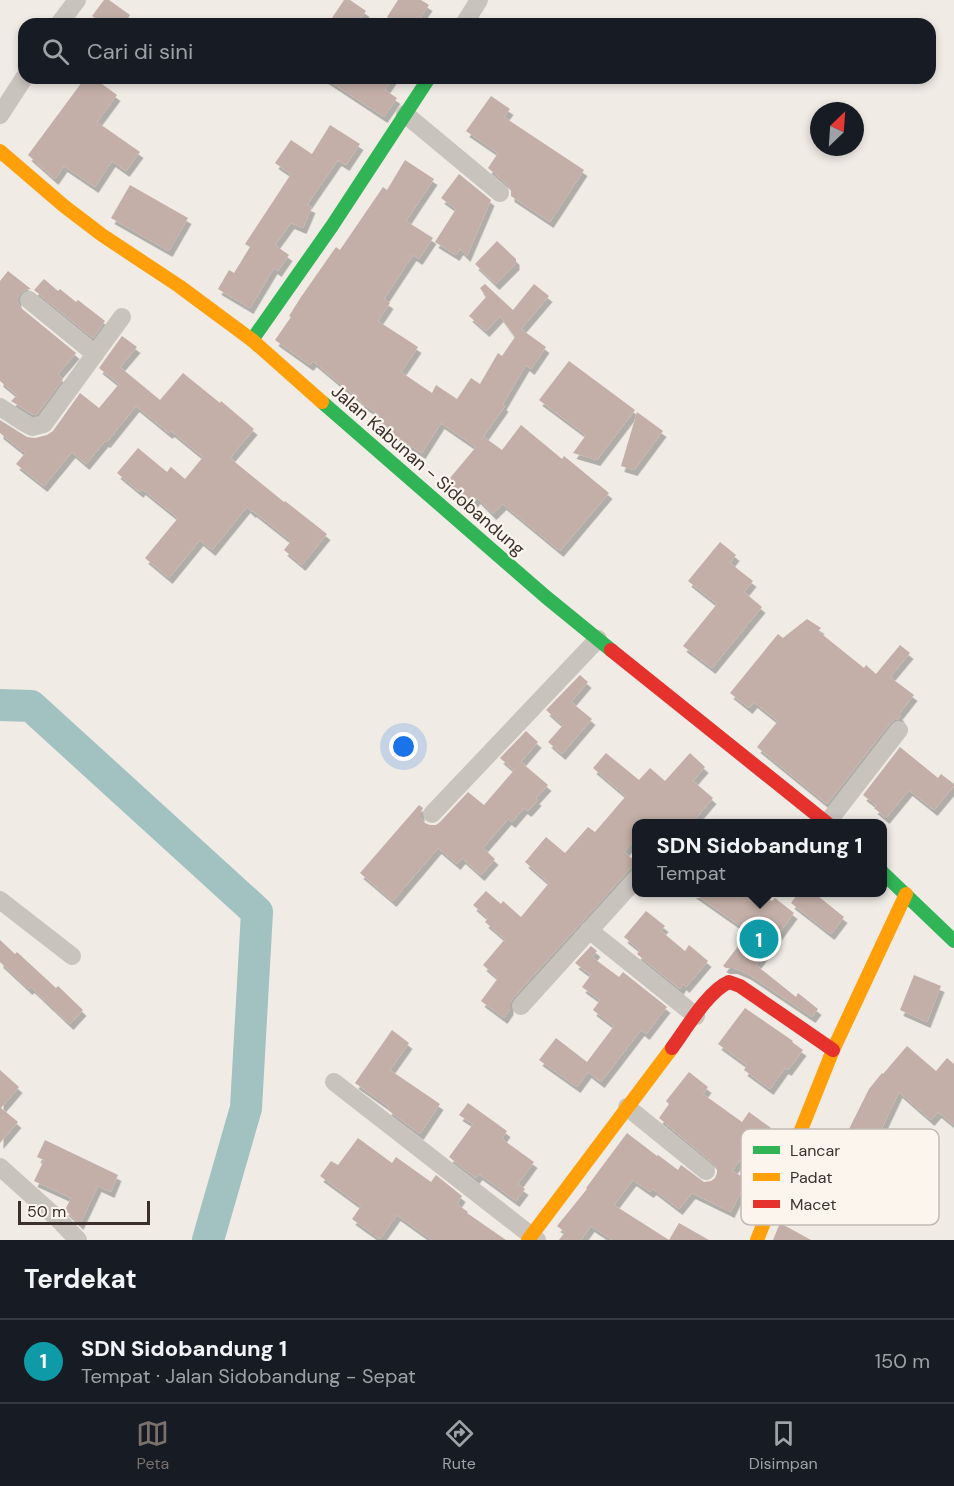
<!DOCTYPE html>
<html lang="id">
<meta charset="utf-8">
<style>
body{margin:0;font-family:"DM Sans",sans-serif;background:#20242c;color:#f1f3f6}
.compass{position:absolute;left:810px;top:102px;width:54px;height:54px;border-radius:50%;background:#171b24;box-shadow:0 3px 9px #0003;rotate:25deg}
.scale{position:absolute;left:18px;bottom:15px;width:132px;box-sizing:border-box;padding-left:6px;border:3px solid #3b302b;border-top:0;font-size:16px;line-height:21px;white-space:nowrap;color:#3b302b;-webkit-text-stroke:4px #fbf5ee;paint-order:stroke}
.you{position:absolute;left:404px;top:747px;width:21px;height:21px;margin:-15px;border:4px solid #fff;border-radius:50%;background:#1a73e8;box-shadow:0 0 0 9px #1a73e833}
.badge{display:grid;place-items:center;width:39px;height:39px;border-radius:50%;background:#7a716c;color:#fff;font-size:20px;font-weight:700}
.pin{position:absolute;translate:-50% -50%;border:3px solid #fff;box-shadow:0 2px 6px #0006}
.popup{position:absolute;left:632px;top:819px;width:255px;height:78px;box-sizing:border-box;display:grid;place-content:center;border-radius:12px;background:#171b24;filter:drop-shadow(0 2px 4px #0005);font-size:20px;white-space:nowrap;color:#9ea1a6}
.popup b{font-size:22px;color:#f1f3f6}
.popup::after{content:'';position:absolute;left:50%;top:100%;margin-left:-12px;border:12px solid transparent;border-top-color:#171b24}
.list{margin:0;padding:0;list-style:none}
h2{display:flex;justify-content:space-between;align-items:center;height:78px;margin:0;padding:0 24px;font-size:26px}
h2 small{font-size:20px;font-weight:400;color:#9ea1a6}
.list li{display:grid;grid-template-columns:39px 1fr auto;gap:18px;align-items:center;box-sizing:border-box;height:84px;padding:0 24px;border-top:2px solid #363941}
.list b{display:block;font-size:22px;white-space:nowrap}
.list p{margin:0;font-size:20px;white-space:nowrap;color:#9ea1a6}
.list em{font-size:20px;font-style:normal;color:#9ea1a6}
.icon{flex:none;width:33px;height:33px;fill:none;stroke:currentColor;stroke-width:2;stroke-linecap:round;stroke-linejoin:round}
.map{position:relative;flex:none;width:954px;height:1240px;overflow:hidden}
.search{position:absolute;background:#171b24;box-shadow:0 3px 9px #0003;left:18px;right:18px;top:18px;height:66px;display:flex;align-items:center;gap:15px;box-sizing:border-box;padding:0 21px;border-radius:18px;color:#9ea1a6;font-size:22px}
.sheet{height:162px;background:#171b24}
nav{display:flex;justify-content:space-around;align-items:center;box-sizing:border-box;height:84px;border-top:2px solid #363941;background:#171b24;font-size:16px;color:#9ea1a6}
nav a{display:grid;justify-items:center;gap:3px}
nav .on{color:#7a716c}
.map>svg:first-child{display:block}
</style>
<div class="map">
<svg width="954" height="1240" viewBox="0 0 954 1240">
<defs>
<filter id="shadow"><feDropShadow dx="3.5" dy="6" stdDeviation="0" flood-color="#0004"/></filter>
</defs>
<rect width="100%" height="100%" fill="#f0ebe5"/>
<g fill="none" stroke-linecap="round" stroke-linejoin="round">
<polyline stroke="#a1c2c1" stroke-width="32" points="0,705 31,706 257,912 246,1108 208,1240"/>
</g>
<g fill="#c3afa7" filter="url(#shadow)">
<polygon points="104,0 109,0 130,15 124,24 103,24 92,16"/>
<polygon points="344,0 350,0 366,11 357,24 328,24"/>
<polygon points="398,0 421,0 429,5 416,24 398,24 387,17"/>
<polygon points="85,78 94,78 117,95 97,122 140,152 126,171 112,161 95,187 64,166 55,179 28,155"/>
<polygon points="325,78 393,78 385,90 397,98 384,117"/>
<polygon points="491,96 510,109 504,117 584,170 550,222 511,196 511,190 508,185 488,168 498,153 466,131"/>
<polygon points="330,125 360,144 346,165 338,160 307,205 312,207 303,228 291,223 275,245 289,255 278,271 274,268 250,308 218,289 229,270 234,273 250,247 245,244 291,174 275,163 291,140 312,154"/>
<polygon points="405,160 434,179 406,221 433,238 419,259 413,255 384,299 390,303 378,321 418,347 401,372 432,393 436,385 457,399 471,378 480,384 498,353 502,356 517,334 515,337 500,316 486,331 469,316 486,297 480,288 485,284 513,310 534,284 549,296 521,329 546,347 531,369 526,365 503,404 505,406 481,440 484,437 502,450 521,425 562,459 564,456 609,493 560,551 503,504 493,514 477,498 471,506 445,484 476,447 441,423 422,453 375,423 380,415 360,402 361,401 313,361 310,365 275,340 291,317 289,316 301,297 336,247 340,250 383,187 387,190"/>
<polygon points="459,174 491,200 467,256 460,249 456,255 435,242 456,209 441,198"/>
<polygon points="130,185 188,218 169,251 111,218"/>
<polygon points="497,241 516,259 516,264 496,284 475,264"/>
<polygon points="8,271 31,289 25,290 20,293 18,298 18,303 21,308 76,353 58,374 63,379 37,414 34,415 11,401 17,395 0,381 0,281"/>
<polygon points="44,279 58,291 60,289 76,302 78,300 105,321 93,338 34,290"/>
<polygon points="122,336 137,347 120,367 160,400 183,373 220,403 221,401 254,429 230,458 284,502 285,501 327,534 302,565 284,550 291,541 253,511 252,512 247,507 212,550 200,540 169,578 145,558 178,518 142,489 140,492 117,473 138,448 167,472 171,467 185,479 203,457 171,431 169,433 136,406 107,442 105,441 86,464 72,452 44,486 16,464 25,453 0,433 0,420 27,437 35,438 47,435 53,431 80,393 99,408 119,384 99,368"/>
<polygon points="569,361 635,410 597,460 573,453 586,435 539,400"/>
<polygon points="637,412 663,431 634,470 621,466"/>
<polygon points="720,542 736,555 730,563 753,581 744,592 762,607 712,668 683,646 717,604 688,581"/>
<polygon points="807,619 821,628 818,631 864,668 866,665 876,674 900,645 910,653 890,677 914,695 899,714 901,716 898,719 894,720 890,723 827,804 757,747 778,721 754,702 749,708 730,693 778,634 783,638"/>
<polygon points="580,675 588,682 571,702 592,719 562,754 548,742 563,725 546,710"/>
<polygon points="526,731 538,742 514,770 500,758"/>
<polygon points="900,747 938,778 941,774 954,784 954,786 934,810 909,790 886,818 874,808 877,806 863,795"/>
<polygon points="606,753 639,780 650,768 665,781 690,753 705,767 693,781 713,798 691,824 636,824 636,838 624,852 636,862 513,998 510,1003 510,1009 504,1018 481,1001 498,978 483,965 505,939 485,922 488,918 473,905 486,891 501,904 503,901 521,917 549,883 525,862 546,837 565,853 588,827 595,832 626,796 593,768"/>
<polygon points="521,762 548,785 536,798 538,800 528,811 524,808 512,822 508,819 483,848 495,859 481,875 462,858 457,864 438,848 393,901 360,873 419,805 423,808 421,812 421,818 425,823 430,825 436,825 440,822 468,792 484,805"/>
<polygon points="692,892 759,892 772,901 775,898 794,913 756,965 796,997 798,993 818,1009 812,1017 748,974 734,968 726,968 723,966 749,932"/>
<polygon points="799,892 813,892 844,917 831,934 791,903"/>
<polygon points="646,911 665,926 661,931 685,951 689,945 708,961 686,987 683,984 680,989 637,954 640,950 624,937"/>
<polygon points="0,940 15,954 17,952 56,988 58,986 83,1010 70,1024 31,987 29,989 0,962"/>
<polygon points="591,946 597,951 592,957 619,977 623,972 667,1007 646,1034 641,1030 601,1082 588,1072 577,1087 539,1060 556,1038 587,1062 614,1026 593,1010 600,1000 582,987 591,975 575,963"/>
<polygon points="914,975 941,986 927,1022 900,1010"/>
<polygon points="745,1008 793,1041 792,1042 803,1050 788,1070 785,1068 770,1089 744,1070 747,1065 718,1044"/>
<polygon points="392,1030 409,1043 390,1070 440,1104 420,1134 388,1110 389,1107 355,1083"/>
<polygon points="907,1046 936,1071 947,1058 954,1064 954,1125 938,1112 931,1120 899,1092 875,1143 848,1131 869,1089 882,1073 883,1074"/>
<polygon points="0,1070 19,1087 1,1108 18,1122 0,1143"/>
<polygon points="689,1072 708,1087 703,1094 742,1122 749,1112 771,1128 756,1147 752,1144 732,1171 747,1179 731,1212 692,1193 679,1209 653,1189 650,1192 633,1180 614,1205 669,1240 612,1240 591,1226 581,1240 559,1240 565,1232 557,1226 587,1189 586,1188 627,1133 657,1156 658,1155 678,1170 681,1165 704,1182 711,1181 715,1178 717,1173 717,1168 713,1163 659,1118 669,1104 666,1101"/>
<polygon points="468,1103 507,1131 502,1139 534,1162 518,1184 525,1189 516,1201 479,1174 476,1178 449,1157 473,1124 459,1115"/>
<polygon points="358,1138 392,1163 396,1157 431,1182 436,1175 462,1196 457,1204 468,1212 467,1213 506,1240 432,1240 397,1215 380,1239 352,1219 361,1206 320,1176 331,1161 338,1165"/>
<polygon points="45,1140 118,1175 111,1192 98,1186 80,1224 65,1210 71,1198 34,1181 44,1160 37,1157"/>
<polygon points="853,1166 879,1178 865,1214 838,1202"/>
<polygon points="679,1223 709,1240 669,1240"/>
<polygon points="780,1223 811,1240 773,1240"/>
</g>
<g fill="none" stroke-linecap="round" stroke-linejoin="round">
<g stroke="#c9c3be" stroke-width="18">
<polyline points="59,24 77,0"/>
<polyline points="464,24 479,0"/>
<polyline points="405,114 500,193"/>
<polyline points="0,115 24,78"/>
<polyline points="29,300 95,354"/>
<polyline points="0,407 23,422 32,427 44,424 122,317"/>
<polyline points="432,814 598,639"/>
<polyline points="827,823 899,730"/>
<polyline points="0,900 72,956"/>
<polyline points="589,930 696,1016"/>
<polyline points="521,1006 636,879"/>
<polyline points="334,1082 537,1240"/>
<polyline points="627,1107 706,1171"/>
<polyline points="0,1167 58,1219 78,1240"/>
</g>
<g stroke="#30b455" stroke-width="14">
<polyline points="252,340 332,226 429,78"/>
<polyline points="322,402 546,597 611,650"/>
<polyline points="882,872 954,941"/>
</g>
<g stroke="#ff9f0a" stroke-width="14">
<polyline points="0,151 64,206 102,235 179,286 252,340 322,402"/>
<polyline points="528,1240 672,1048"/>
<polyline points="757,1240 833,1050 906,894"/>
</g>
<g stroke="#e5322d" stroke-width="14">
<polyline points="611,650 828,824"/>
<path d="M 672,1048 C 686,1029 708,991 729,982 L 740,986 L 833,1050"/>
</g>
</g>
<g text-anchor="middle" dominant-baseline="central" stroke-width="4.5" stroke-linejoin="round" paint-order="stroke">
<g font-size="18" fill="#3b302b" stroke="#fbf5ee">
<text transform="translate(428 470) rotate(41)">Jalan Kabunan - Sidobandung</text>
</g>
</g>
<rect x="741" y="1129" width="198" height="96" rx="9" fill="#fbf5ee" stroke="#c1bab4" stroke-width="1.5"/>
<rect x="753" y="1146" width="27" height="8" fill="#30b455"/>
<rect x="753" y="1173" width="27" height="8" fill="#ff9f0a"/>
<rect x="753" y="1200" width="27" height="8" fill="#e5322d"/>
<g font-size="16" fill="#3b302b">
<text x="790" y="1156">Lancar</text>
<text x="790" y="1183">Padat</text>
<text x="790" y="1210">Macet</text>
</g>
</svg>
<svg class="compass" viewBox="-18 -18 36 36"><path d="M0-13l5 13h-10z" fill="#e53935"/><path d="M0 13l5-13h-10z" fill="#9ea1a6"/></svg>
<div class="scale">50 m</div>
<div class="you"></div>
<div class="pin badge" style="left:759px;top:939px;background:#0f9aa8">1</div>
<div class="popup"><b>SDN Sidobandung 1</b>Tempat</div>
<div class="search"><svg class="icon" aria-label="search" viewBox="0 0 24 24"><circle cx="10" cy="10" r="6"/><path d="M15 15l6 6"/></svg>Cari di sini</div>
</div>
<section class="sheet">
<h2>Terdekat<small></small></h2>
<ul class="list">
<li><span class="badge" style="background:#0f9aa8">1</span><div><b>SDN Sidobandung 1</b><p>Tempat · Jalan Sidobandung - Sepat</p></div><em>150 m</em></li>
</ul>
</section>
<nav>
<a class="on"><svg class="icon" aria-label="map" viewBox="0 0 24 24"><path d="M3 6l6-2 6 2 6-2v14l-6 2-6-2-6 2zM9 4v14M15 6v14"/></svg>Peta</a>
<a><svg class="icon" aria-label="directions" viewBox="0 0 24 24"><path d="M12 3l9 9-9 9-9-9zM9 14v-3h6M13 9l2 2-2 2"/></svg>Rute</a>
<a><svg class="icon" aria-label="saved" viewBox="0 0 24 24"><path d="M7 4h10v16l-5-4-5 4z"/></svg>Disimpan</a>
</nav>
